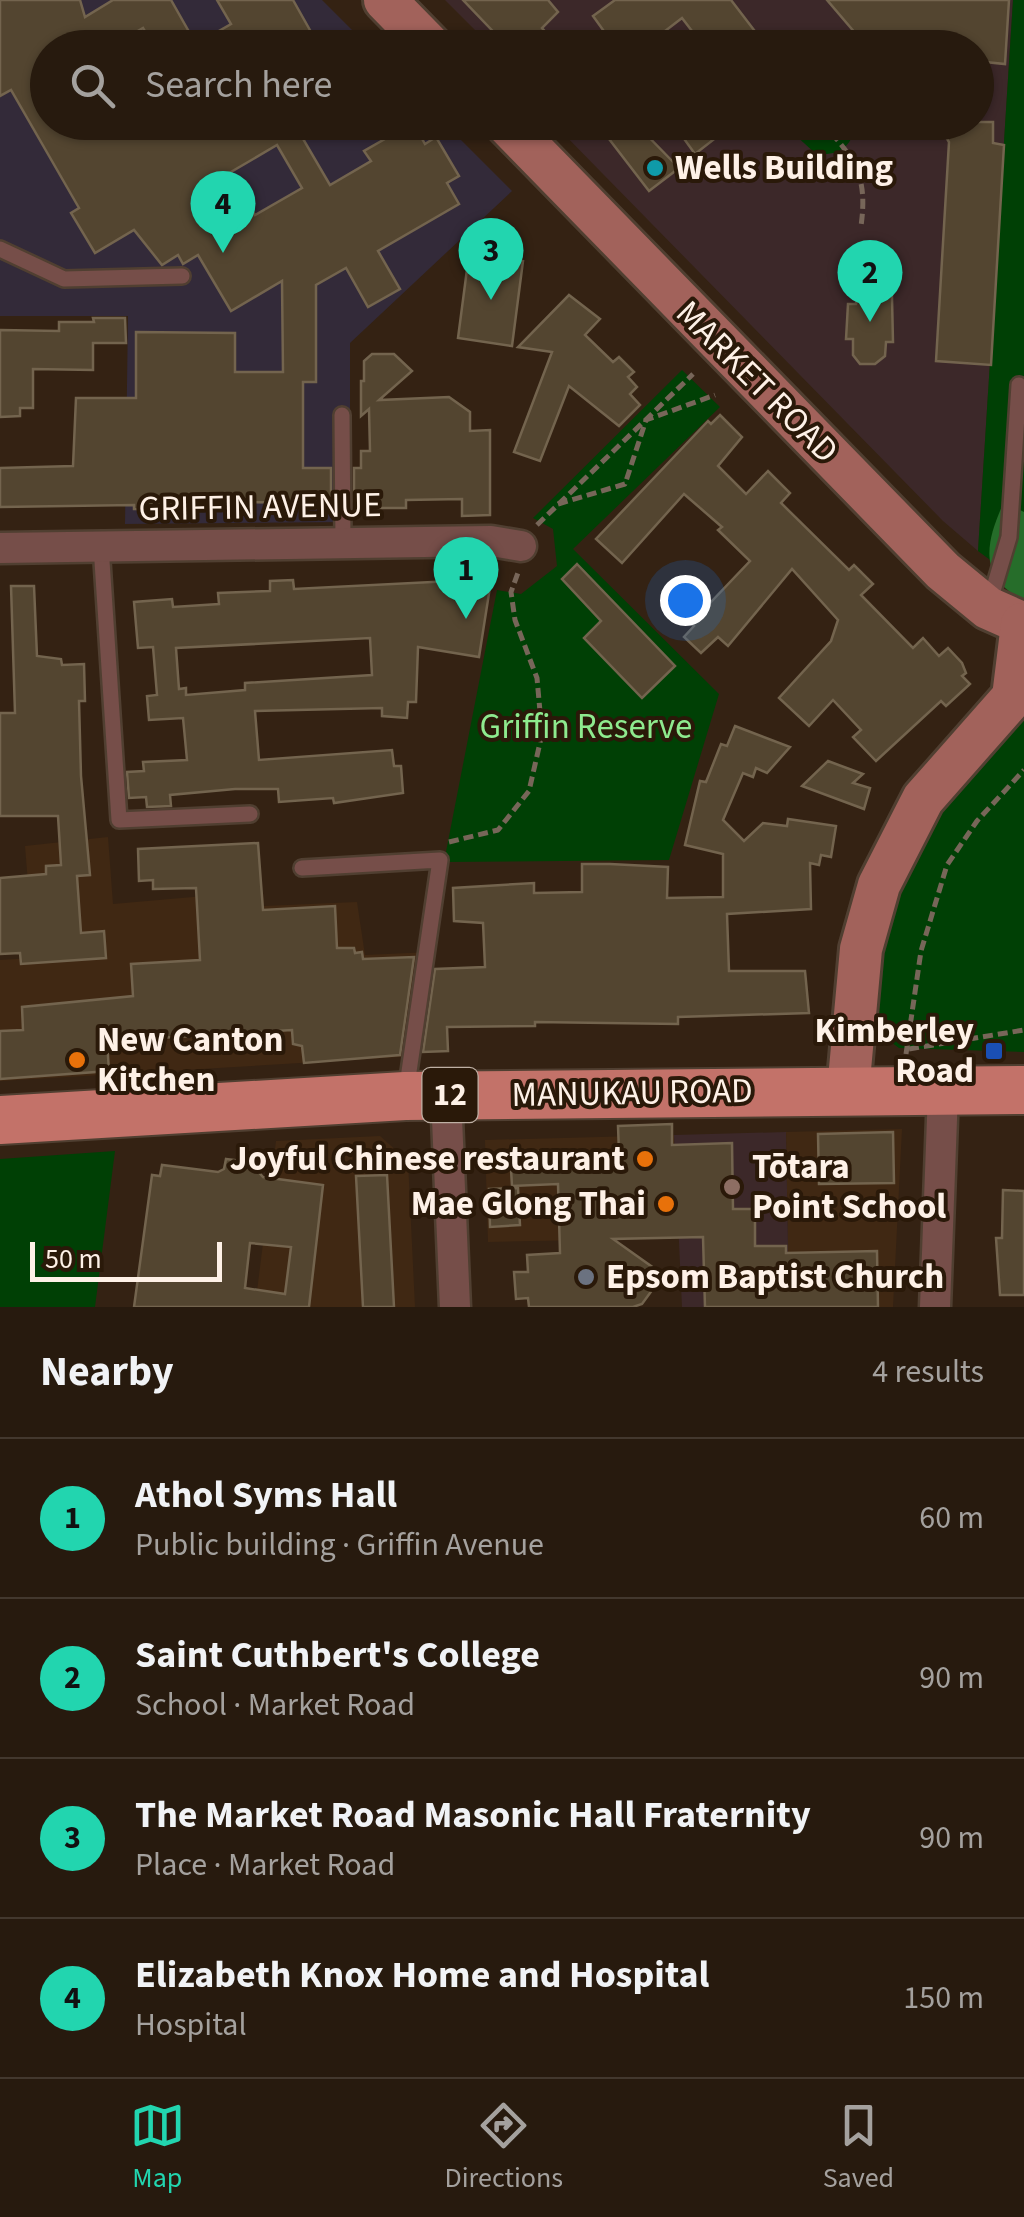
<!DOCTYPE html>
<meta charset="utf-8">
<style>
body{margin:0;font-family:"Source Sans 3",sans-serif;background:#33271c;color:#f1f3f6}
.scale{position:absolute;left:30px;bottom:25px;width:192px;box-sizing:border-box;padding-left:10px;border:5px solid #fef1e7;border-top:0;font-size:28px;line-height:35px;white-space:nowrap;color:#fef1e7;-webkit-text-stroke:8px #2a1909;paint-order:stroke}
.you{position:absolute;left:685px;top:600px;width:35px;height:35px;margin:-25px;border:8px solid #fff;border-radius:50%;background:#1a73e8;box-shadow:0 0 0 15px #1a73e833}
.badge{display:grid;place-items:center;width:65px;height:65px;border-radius:50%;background:#22d5af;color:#111;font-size:32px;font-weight:700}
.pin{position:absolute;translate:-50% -82px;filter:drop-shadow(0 2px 5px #0008)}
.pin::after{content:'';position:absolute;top:52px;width:35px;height:30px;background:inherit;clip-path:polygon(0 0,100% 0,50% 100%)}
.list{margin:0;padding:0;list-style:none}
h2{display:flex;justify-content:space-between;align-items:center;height:130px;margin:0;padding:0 40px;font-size:42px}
h2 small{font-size:32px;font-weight:400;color:#a4a19e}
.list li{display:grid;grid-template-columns:65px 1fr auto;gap:30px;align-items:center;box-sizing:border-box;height:160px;padding:0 40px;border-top:2px solid #43382e}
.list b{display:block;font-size:38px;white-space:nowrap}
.list p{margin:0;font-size:32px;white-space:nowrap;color:#a4a19e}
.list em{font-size:32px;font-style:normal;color:#a4a19e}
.icon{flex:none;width:55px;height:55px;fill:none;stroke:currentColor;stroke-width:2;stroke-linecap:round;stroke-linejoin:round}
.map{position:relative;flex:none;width:1024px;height:1307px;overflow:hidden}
.search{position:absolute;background:#271a0e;box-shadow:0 2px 8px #0004;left:30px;right:30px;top:30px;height:110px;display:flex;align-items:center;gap:25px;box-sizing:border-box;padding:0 35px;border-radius:55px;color:#a4a19e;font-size:38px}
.sheet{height:770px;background:#271a0e}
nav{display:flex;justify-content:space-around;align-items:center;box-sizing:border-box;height:140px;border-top:2px solid #43382e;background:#271a0e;font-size:28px;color:#a4a19e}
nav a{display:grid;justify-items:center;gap:5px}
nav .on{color:#22d5af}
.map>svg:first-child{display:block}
</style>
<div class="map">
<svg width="1024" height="1307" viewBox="0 0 1024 1307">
<rect width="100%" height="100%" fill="#342213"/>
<g fill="#402813">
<polygon points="108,837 113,904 263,891 264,906 357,902 365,955 432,952 417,1056 0,1081 0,960 34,958 25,846"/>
<polygon points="902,1129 893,1307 789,1307 786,1132"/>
<polygon points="674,1135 679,1238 488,1242 485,1140"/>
<polygon points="380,1136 408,1161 415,1307 255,1307 276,1141"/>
</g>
<g fill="#3c2829">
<polygon points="445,0 1013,0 978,551 943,521 553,123 976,122 976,48 492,47"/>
<polygon points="786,1132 789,1307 682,1307 674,1135"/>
</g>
<polygon fill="#332a39" points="0,0 322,0 369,47 48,48 48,122 444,123 512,191 350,343 350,522 125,524 128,316 0,316"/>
<g fill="#004005">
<polygon points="1013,0 1024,0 1024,585 978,551"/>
<path d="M 782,123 L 854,123 C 854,147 838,156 816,154 Z"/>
<polygon points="682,370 720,407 573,549 719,694 669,860 444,862 497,590 521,594 557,566 553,529 533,518"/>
<path d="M 1024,715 L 1024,1052 L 899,1048 C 887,1040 874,1026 872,1012 C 863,964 916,839 947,802 C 971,772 1004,748 1024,715 Z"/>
<polygon points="115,1151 95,1307 0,1307 0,1159"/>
</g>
<path fill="#266d2a" d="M 1004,502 L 1024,512 L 1024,600 C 978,578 985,543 1004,502 Z"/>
<g fill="#534530" stroke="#73644e" stroke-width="2.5" fill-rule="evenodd">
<path d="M 0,0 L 80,0 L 85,17 L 113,0 L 171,0 L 196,44 L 231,24 L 217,0 L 293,0 L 320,48 L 155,48 L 143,28 L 109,48 L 48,48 L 48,122 L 315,122 L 299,132 L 330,185 L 371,161 L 364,151 L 413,123 L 425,144 L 436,137 L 459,176 L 447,183 L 459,204 L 378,251 L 400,289 L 368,307 L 346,268 L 316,285 L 316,382 L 303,382 L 303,468 L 331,468 L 331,503 L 234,502 L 234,510 L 134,509 L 134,505 L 0,507 L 0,468 L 73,466 L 76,398 L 136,398 L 136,332 L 235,333 L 235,372 L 283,372 L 282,281 L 231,311 L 198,255 L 183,264 L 178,255 L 162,265 L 134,230 L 95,253 L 71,213 L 79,208 L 11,90 L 0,96 ZM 277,145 L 302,188 L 255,215 L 231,172 Z"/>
<polygon points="463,0 548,0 558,12 542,28 560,48 509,48"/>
<polygon points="615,0 731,0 754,30 731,48 705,48 682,18 643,48 616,48 593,16"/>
<polygon points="827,0 1009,0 1005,64 976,61 976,48 868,48"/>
<polygon points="596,122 634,122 679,168 649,191"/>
<polygon points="672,122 736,122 695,154"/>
<polygon points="937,122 993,122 993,143 1004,145 991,365 936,361 949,142"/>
<polygon points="858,252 891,253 893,342 886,342 885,356 875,364 860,364 853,355 853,339 846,339 848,304 856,304"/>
<polygon points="469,254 523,261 512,346 458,338"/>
<polygon points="569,295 600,319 585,335 613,362 619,357 634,372 628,377 637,387 630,394 640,405 619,426 569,386 540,461 514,452 552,352 518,347"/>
<polygon points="93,318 125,318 126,343 93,343 93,370 33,369 33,408 20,408 20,416 0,417 0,330 59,331 59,322 94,322"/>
<polygon points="372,354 394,354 412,371 379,400 449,397 470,412 470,431 490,430 490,515 462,516 462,499 406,500 406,508 378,508 378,500 354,501 354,468 361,468 361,451 370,451 369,409 361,416 361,381 364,381 364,361"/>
<polygon points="720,415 742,437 718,466 746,494 768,471 790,493 781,503 849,570 854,565 873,584 861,595 913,648 923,638 939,656 948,648 962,663 966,673 962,676 970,684 946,706 941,701 876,761 853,737 861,730 833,700 809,726 779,698 831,641 838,620 792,569 728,646 718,637 701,653 684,637 694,626 684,618 704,598 710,603 750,561 718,530 722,527 684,494 622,563 596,539 708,421 711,424"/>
<polygon points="577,564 675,666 642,698 584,638 601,621 562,579"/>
<path d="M 293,580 L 294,589 L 452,581 L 490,587 L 479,657 L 418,647 L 416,702 L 408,702 L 407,718 L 382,716 L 382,708 L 255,711 L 259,760 L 392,750 L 394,766 L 401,766 L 403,793 L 334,803 L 333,798 L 279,802 L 278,789 L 235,789 L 170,795 L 171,806 L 147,807 L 146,797 L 129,798 L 127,772 L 144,771 L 143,762 L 187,760 L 183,718 L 149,720 L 147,696 L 157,695 L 153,647 L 138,648 L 134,602 L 172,599 L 173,607 L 219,604 L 218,593 L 270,591 L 270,581 ZM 370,638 L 372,675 L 245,683 L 245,690 L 186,695 L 186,688 L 179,689 L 176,648 Z"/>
<polygon points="11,586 34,586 37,656 61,659 62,665 84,664 85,701 79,701 81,776 90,875 77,876 81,933 104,931 106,958 21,964 20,953 0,954 0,878 46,874 46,866 61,865 58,816 0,816 0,713 15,713"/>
<polygon points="735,726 790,747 767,773 756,768 753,777 743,773 723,820 744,841 763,823 787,826 788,819 836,826 831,857 821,855 819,865 810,863 811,909 727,914 729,971 805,971 809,1013 678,1017 678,1024 535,1022 535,1026 447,1027 448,1051 423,1052 435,969 485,967 483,923 454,921 453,888 534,883 534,893 582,892 582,864 610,864 668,867 667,898 723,897 723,854 685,845 700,781 706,782 721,744 727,746"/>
<polygon points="828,761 863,774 853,783 870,788 864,809 802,786"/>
<polygon points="258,843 263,910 335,906 337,948 354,948 355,953 362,952 363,959 414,957 400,1055 304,1063 302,1046 293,1044 292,1030 107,1041 109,1071 0,1079 0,1031 23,1030 22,1007 133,996 131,964 200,960 196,888 153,889 153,880 139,881 138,849"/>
<polygon points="672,1124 672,1145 732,1143 733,1209 755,1209 755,1246 786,1246 786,1253 877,1251 878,1307 705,1307 703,1237 613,1239 658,1271 658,1282 642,1304 633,1307 529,1307 528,1298 516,1299 514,1272 528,1272 527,1255 560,1253 558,1184 512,1186 510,1153 547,1151 547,1157 619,1153 618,1126"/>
<polygon points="893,1132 894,1183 819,1184 818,1134"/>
<path d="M 226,1159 L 250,1162 L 263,1177 L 323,1185 L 309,1307 L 134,1307 L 152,1175 L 160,1176 L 162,1165 L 218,1172 L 224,1169 ZM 250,1243 L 291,1247 L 285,1294 L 245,1288 Z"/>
<polygon points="387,1175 394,1307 363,1307 356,1176"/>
<polygon points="518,1188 520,1225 490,1227 489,1189"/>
<polygon points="1003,1190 1024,1191 1024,1295 1000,1295 996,1238 1002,1238"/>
</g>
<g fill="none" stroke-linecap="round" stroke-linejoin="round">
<defs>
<g id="lane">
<polyline points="0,249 64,279 182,276"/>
<polyline points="342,415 343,543"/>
<polyline points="101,546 119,820 250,814"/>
<polyline points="989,604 1009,537 1019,385"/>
<polyline points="302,868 440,860 406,1092"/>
</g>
<g id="street">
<polyline points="0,548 491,541 521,546"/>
<polyline points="446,1095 455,1307"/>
<polyline points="935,1307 943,1092"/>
</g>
<g id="secondary">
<polyline points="385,0 432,48"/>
<polyline points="505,122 943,571 988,608 1024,624"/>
<polyline points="848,1091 861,949 879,885 923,799 1013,697 1022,624"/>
</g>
<polyline id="primary" points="0,1120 405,1096 1024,1090"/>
</defs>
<use href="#lane" stroke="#503f31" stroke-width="20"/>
<use href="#street" stroke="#503f31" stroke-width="35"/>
<use href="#secondary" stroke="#503f31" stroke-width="48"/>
<use href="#primary" stroke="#503f31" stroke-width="52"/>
<g stroke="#776659" stroke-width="5" stroke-dasharray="10 5" stroke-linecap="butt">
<path d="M 821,122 C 855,158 868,176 861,226"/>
<polyline points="794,136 808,122"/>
<polyline points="558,504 625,484 646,420 715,395"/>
<polyline points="537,525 693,374"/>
<polyline points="449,842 498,830 529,791 542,734 537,678 515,620 511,592 519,570"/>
<polyline points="909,1049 1024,1030"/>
<polyline points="906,1054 921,951 947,865 977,821 1024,770"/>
</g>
<use href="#lane" stroke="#764e49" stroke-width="15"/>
<use href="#street" stroke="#764e49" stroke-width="30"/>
<use href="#secondary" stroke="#a2625b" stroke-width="42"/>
<use href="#primary" stroke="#c37269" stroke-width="48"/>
</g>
<circle fill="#0f9aa8" stroke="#2a1909" stroke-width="4" cx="655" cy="168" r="10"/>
<rect fill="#1a4fb4" stroke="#2a1909" stroke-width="4" x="984" y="1041" width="20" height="20" rx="5"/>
<g fill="#e8710a" stroke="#2a1909" stroke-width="4">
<circle cx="77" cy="1060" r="10"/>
<circle cx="645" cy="1159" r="10"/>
<circle cx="666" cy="1204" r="10"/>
</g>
<circle fill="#8d6e63" stroke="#2a1909" stroke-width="4" cx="732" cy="1187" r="10"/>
<circle fill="#6b7280" stroke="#2a1909" stroke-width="4" cx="586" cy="1277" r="10"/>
<g text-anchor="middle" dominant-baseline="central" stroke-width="8" stroke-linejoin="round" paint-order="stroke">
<rect fill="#2a1909" stroke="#beb0a4" stroke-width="2.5" x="422.5" y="1068" width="55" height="54" rx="8"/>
<g font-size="32" font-weight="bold" fill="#fef1e7">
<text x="450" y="1095">12</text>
</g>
<g font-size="35" font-weight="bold" fill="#fef1e7" stroke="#2a1909" text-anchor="start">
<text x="675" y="168">Wells Building</text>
<text x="974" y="1031" text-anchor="end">Kimberley<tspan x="974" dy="40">Road</tspan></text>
<text x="97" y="1040">New Canton<tspan x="97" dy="40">Kitchen</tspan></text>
<text x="625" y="1159" text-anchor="end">Joyful Chinese restaurant</text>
<text x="752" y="1167">Tōtara<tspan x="752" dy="40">Point School</tspan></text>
<text x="646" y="1204" text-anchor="end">Mae Glong Thai</text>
<text x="606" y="1277">Epsom Baptist Church</text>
</g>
<g font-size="35" fill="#fef1e7" stroke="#2a1909">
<text transform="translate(757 382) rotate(45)">MARKET ROAD</text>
<text transform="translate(260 507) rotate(-1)">GRIFFIN AVENUE</text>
<text transform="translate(632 1093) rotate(-1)">MANUKAU ROAD</text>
</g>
<g font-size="35" fill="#8eea8e" stroke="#2a1909">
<text x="586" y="727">Griffin Reserve</text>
</g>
</g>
</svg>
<div class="scale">50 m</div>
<div class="you"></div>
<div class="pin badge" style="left:466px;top:619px">1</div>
<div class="pin badge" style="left:870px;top:322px">2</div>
<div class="pin badge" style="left:491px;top:300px">3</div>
<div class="pin badge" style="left:223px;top:253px">4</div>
<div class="search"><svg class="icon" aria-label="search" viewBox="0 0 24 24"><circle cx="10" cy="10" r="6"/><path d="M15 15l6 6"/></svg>Search here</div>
</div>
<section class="sheet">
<h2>Nearby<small>4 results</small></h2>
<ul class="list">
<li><span class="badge">1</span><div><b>Athol Syms Hall</b><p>Public building · Griffin Avenue</p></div><em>60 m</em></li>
<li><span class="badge">2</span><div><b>Saint Cuthbert's College</b><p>School · Market Road</p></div><em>90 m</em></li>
<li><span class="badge">3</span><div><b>The Market Road Masonic Hall Fraternity</b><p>Place · Market Road</p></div><em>90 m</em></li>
<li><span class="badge">4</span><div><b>Elizabeth Knox Home and Hospital</b><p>Hospital</p></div><em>150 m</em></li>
</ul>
</section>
<nav>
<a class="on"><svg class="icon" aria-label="map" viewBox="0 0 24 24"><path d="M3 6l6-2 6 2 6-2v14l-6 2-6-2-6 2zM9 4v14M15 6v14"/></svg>Map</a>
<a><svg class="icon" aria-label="directions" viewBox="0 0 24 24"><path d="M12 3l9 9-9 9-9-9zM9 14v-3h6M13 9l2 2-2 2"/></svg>Directions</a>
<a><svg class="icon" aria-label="saved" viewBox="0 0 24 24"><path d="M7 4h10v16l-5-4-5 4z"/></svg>Saved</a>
</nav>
